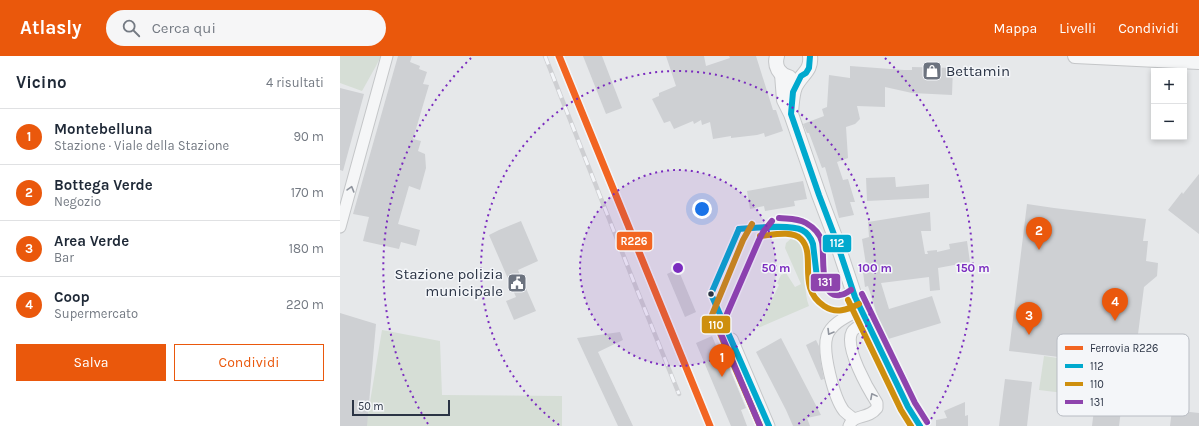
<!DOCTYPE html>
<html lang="it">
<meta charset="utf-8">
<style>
body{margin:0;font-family:Karla,sans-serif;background:#f6f6f7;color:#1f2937}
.controls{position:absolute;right:12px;top:12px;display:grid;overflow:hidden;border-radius:0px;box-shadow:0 2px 6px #0003}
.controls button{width:36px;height:36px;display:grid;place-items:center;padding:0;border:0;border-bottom:1px solid #e0e1e3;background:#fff;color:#1f2937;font:20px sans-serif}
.scale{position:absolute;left:12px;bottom:10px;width:98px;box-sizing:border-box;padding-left:4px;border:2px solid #2b3445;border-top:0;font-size:11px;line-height:14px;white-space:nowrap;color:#2b3445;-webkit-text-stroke:3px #f4f6f9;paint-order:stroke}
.you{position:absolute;left:362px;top:153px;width:14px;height:14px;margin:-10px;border:3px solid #fff;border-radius:50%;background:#1a73e8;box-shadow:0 0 0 6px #1a73e833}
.badge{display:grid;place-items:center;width:26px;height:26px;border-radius:50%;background:#ea580c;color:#fff;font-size:13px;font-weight:700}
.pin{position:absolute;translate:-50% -33px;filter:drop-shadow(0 1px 2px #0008)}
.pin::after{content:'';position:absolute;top:21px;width:14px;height:12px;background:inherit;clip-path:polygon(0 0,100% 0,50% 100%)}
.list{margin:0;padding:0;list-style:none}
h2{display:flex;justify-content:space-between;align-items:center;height:52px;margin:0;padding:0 16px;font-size:17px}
h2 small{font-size:13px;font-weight:400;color:#747a83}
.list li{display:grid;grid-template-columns:26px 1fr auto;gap:12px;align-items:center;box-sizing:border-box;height:56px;padding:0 16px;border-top:1px solid #e0e1e3}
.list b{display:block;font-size:15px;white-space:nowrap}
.list p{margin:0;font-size:13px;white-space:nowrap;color:#747a83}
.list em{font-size:13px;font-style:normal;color:#747a83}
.actions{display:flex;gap:8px;padding:12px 16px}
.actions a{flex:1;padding:9px 0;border:1px solid #ea580c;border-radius:0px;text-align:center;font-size:14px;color:#ea580c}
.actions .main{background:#ea580c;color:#fff}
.icon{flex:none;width:22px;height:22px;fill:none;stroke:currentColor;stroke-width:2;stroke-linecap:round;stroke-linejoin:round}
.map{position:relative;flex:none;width:859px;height:370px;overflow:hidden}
header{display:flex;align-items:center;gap:24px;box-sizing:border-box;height:56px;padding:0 20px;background:#ea580c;color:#fff}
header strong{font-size:19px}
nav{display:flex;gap:22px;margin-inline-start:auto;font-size:14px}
.search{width:280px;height:36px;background:#f6f6f7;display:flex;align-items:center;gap:10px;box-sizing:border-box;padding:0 14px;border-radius:22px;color:#747a83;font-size:15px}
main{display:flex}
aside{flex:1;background:#fff}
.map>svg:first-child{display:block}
</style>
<header>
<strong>Atlasly</strong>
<div class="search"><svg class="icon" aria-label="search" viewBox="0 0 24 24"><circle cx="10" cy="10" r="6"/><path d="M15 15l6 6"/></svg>Cerca qui</div>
<nav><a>Mappa</a><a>Livelli</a><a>Condividi</a></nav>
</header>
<main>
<aside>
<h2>Vicino<small>4 risultati</small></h2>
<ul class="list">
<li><span class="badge">1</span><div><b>Montebelluna</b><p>Stazione · Viale della Stazione</p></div><em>90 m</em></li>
<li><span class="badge">2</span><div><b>Bottega Verde</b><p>Negozio</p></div><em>170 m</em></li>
<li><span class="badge">3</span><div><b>Area Verde</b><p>Bar</p></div><em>180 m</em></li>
<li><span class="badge">4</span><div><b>Coop</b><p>Supermercato</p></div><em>220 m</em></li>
</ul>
<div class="actions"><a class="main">Salva</a><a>Condividi</a></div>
</aside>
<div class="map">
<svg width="859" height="370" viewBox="0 0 859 370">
<rect width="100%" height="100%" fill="#e6e8ea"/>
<g fill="#d6ded6">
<polygon points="0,0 41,0 36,10 22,35 0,27"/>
<path d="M 454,180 C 458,180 462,181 464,185 C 466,188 466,191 466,194 C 468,212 462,233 469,250 L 418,272 L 439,229 L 437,227 L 441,219 L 446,217 L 455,231 L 461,228 L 445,192 L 446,187 Z"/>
<polygon points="42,274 100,285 102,339 222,340 222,370 26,370"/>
<polygon points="704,300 752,307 748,340 699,334"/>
</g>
<g fill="#ced0d3">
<polygon points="58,0 72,0 70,6 80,10 79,13 87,16 83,28 89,29 73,83 81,85 78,95 85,98 86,112 80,134 69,130 58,168 80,174 76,190 61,186 59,193 23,185 29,161 13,158"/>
<polygon points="243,0 262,0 282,52 266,58"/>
<polygon points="326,0 364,0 366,10 390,2 389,0 416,0 433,54 436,54 443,75 425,81 424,77 417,79 391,82 391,80 373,83 370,66 362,69 361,64 354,68 353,65 334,73 330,65 324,67 312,43 319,40 319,37 336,30"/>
<polygon points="510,10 564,14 572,14 572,11 613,12 612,39 572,37 545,31 545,51 517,50 520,63 515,68 506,71 508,102 497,106 503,124 508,123 515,146 510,146 514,159 499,162 485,111 482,112 469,77 467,77 463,68 484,60 482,53 487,51 489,19 510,22"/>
<polygon points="0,32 24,38 3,115 0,114"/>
<polygon points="859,118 859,178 828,154 842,136 843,138"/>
<polygon points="555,121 556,131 589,128 589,142 527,145 526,122"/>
<polygon points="463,125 467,143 454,145 455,150 425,155 424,150 410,153 407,135"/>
<polygon points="687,148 714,152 806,163 803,185 808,185 806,205 818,207 817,220 804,231 797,286 801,286 798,308 787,306 779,370 752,370 760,306 669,295"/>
<polygon points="590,156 591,175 581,175 585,198 588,198 587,195 597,194 597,196 610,193 609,188 627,185 630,206 598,212 600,234 590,235 589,221 541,227 549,253 592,240 601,267 545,284 528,230 525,231 523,216 527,215 522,183 529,181 528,166"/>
<polygon points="181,165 198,205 178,214 196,255 174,264 166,245 176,241 149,179 159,174"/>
<polygon points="338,213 356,256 345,261 327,218"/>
<polygon points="0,257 36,268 27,370 0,370"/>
<polygon points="280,276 283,284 258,296 293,370 278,370 237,282"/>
<polygon points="372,280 377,292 380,290 406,352 401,354 407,370 391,370 356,287"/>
<polygon points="441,282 481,359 467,362 470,370 453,370 446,354 416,296"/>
<polygon points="476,284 479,290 481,308 484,323 481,324 466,289"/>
<polygon points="665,323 692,326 687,370 659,370"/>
<polygon points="625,346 625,360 628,359 628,370 596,370 596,364 607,362 604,355"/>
<polygon points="832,354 859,357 859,370 830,370"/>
</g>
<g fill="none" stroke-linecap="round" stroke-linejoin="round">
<defs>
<g id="minor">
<polyline points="0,171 47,0"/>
<polyline points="392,283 429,370"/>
<path d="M 514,363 C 510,360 507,358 504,355 C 494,342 482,296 487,280 C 492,266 509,260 521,253"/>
<path d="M 509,370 C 514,357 528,364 537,352 L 537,347 C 528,333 504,291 512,276 C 515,271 522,269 527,266"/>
</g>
<g id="tertiary">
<path d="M 437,0 C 434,10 439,19 449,21"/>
<polyline points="735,0 859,6"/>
<polyline points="442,18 444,44 451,58 479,139 495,181 515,241 568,351 580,370"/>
<path d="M 451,56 C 452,47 452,39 455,31 C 461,18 472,15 470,0"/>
</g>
</defs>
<use href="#minor" stroke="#c4c6c8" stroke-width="13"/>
<use href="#tertiary" stroke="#c4c6c8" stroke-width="16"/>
<use href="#minor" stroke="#f5f6f7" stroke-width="11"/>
<use href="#tertiary" stroke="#f5f6f7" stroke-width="14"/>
<defs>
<polyline id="rail" points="205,0 297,234 339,338"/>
</defs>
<use href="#rail" stroke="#cecfd2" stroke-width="4.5"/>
<use href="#rail" stroke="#f4f6f9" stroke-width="3" stroke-dasharray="9" stroke-linecap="butt"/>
<defs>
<g id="bus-1">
<polyline points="470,0 469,12 466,17 461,20 453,36 451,58 479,139 495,181 515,241 568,351 580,370"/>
<polyline points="399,173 371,238 429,370"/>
<path d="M 399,173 C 413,172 451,168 462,174 C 468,177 471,182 473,188 L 478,230"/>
</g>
<g id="bus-2">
<polyline points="412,168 403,184 372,259 420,370"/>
<path d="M 420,180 C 432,179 452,174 461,183 C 477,199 456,232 484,250 C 496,258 507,254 519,248"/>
<polyline points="508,244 561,354 571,370"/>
</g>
<g id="bus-3">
<path d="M 439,162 C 449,163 457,162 466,167 C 473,171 480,178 482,186 C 485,199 478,242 500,239 C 504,239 508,236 511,234"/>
<polyline points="522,238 575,347 587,366"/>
<polyline points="420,370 381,278 380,274 419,184 423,176 432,165"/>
</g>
</defs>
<use href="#bus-1" stroke="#f4f6f9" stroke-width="9"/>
<use href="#bus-2" stroke="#f4f6f9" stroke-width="9"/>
<use href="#bus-3" stroke="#f4f6f9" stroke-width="9"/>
<use href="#bus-1" stroke="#00a9ce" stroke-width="6"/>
<use href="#bus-2" stroke="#ce8f0e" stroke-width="6"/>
<use href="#bus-3" stroke="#8e44ad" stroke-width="6"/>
<defs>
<polyline id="rail-1" points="219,0 370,370"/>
</defs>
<use href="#rail-1" stroke="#f4f6f9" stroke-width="10"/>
<use href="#rail-1" stroke="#f26522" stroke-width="7"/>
</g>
<defs><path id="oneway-chevron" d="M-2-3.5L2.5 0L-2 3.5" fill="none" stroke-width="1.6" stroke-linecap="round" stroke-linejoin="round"/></defs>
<g stroke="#90959e">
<use href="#oneway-chevron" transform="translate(11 133) rotate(-74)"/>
<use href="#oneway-chevron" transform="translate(490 276) rotate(121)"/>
<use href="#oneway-chevron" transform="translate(533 340) rotate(-118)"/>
</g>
<circle cx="338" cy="212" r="98" fill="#7b2cbf" fill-opacity=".12"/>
<g fill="none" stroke="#7b2cbf" stroke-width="2" stroke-dasharray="2 4">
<circle cx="338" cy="212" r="98"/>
<path d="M219 369A197 197 0 1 1 457 369"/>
<path d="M88 368A295 295 0 0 1 131 2M545 2A295 295 0 0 1 588 368"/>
</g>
<defs>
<symbol id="shop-square" viewBox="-11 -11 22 22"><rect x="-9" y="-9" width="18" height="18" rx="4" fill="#6c737f" stroke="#f4f6f9"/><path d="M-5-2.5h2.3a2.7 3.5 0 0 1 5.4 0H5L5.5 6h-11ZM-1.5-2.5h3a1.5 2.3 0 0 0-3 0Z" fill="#fff"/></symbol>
<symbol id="civic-square" viewBox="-11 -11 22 22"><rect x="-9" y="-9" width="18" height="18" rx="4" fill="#6c737f" stroke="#f4f6f9"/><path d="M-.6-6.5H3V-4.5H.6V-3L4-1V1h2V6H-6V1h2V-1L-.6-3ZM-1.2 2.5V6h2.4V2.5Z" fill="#fff"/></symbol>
</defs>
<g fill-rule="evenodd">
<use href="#shop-square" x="581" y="4" width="22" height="22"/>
<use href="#civic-square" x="166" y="216" width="22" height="22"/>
</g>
<circle fill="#2b3445" stroke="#f4f6f9" stroke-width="1.5" cx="371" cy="238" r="3.5"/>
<g text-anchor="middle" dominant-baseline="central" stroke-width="3" stroke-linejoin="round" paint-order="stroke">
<g font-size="15" fill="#2b3445" stroke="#f4f6f9" text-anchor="start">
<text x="606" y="15">Bettamin</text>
<text x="163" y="218" text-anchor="end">Stazione polizia<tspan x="163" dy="17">municipale</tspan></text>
</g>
</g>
<rect x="717" y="278" width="132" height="82" rx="6" fill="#f4f6f9" stroke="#b8bcc3" stroke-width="1"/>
<rect x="725" y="290" width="18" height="4" fill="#f26522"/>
<rect x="725" y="308" width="18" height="4" fill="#00a9ce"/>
<rect x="725" y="326" width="18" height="4" fill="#ce8f0e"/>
<rect x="725" y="344" width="18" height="4" fill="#8e44ad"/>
<g font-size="11" fill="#2b3445">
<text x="750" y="296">Ferrovia R226</text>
<text x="750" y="314">112</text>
<text x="750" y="332">110</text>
<text x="750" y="350">131</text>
</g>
<circle cx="338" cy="212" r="6" fill="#7b2cbf" stroke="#f4f6f9" stroke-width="2"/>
<g font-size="12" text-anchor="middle" font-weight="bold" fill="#7b2cbf" stroke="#f4f6f9" stroke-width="3" stroke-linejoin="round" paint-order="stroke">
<text x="436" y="216">50 m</text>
<text x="535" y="216">100 m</text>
<text x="633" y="216">150 m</text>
</g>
<g stroke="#f4f6f9" stroke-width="1.5">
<rect x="276" y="175" width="37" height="20" rx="4" fill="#f26522"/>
<rect x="482" y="178" width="30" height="19" rx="4" fill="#00a9ce"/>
<rect x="470" y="217" width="31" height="19" rx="4" fill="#8e44ad"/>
<rect x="361" y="259" width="30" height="19" rx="4" fill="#ce8f0e"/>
</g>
<g font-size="11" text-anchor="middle" font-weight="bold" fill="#fff">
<text x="294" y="189">R226</text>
<text x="497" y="191">112</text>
<text x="485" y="230">131</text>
<text x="376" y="273">110</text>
</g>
</svg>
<div class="controls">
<button>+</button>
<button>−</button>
</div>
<div class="scale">50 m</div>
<div class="you"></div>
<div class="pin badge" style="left:382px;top:321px">1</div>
<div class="pin badge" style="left:699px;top:194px">2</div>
<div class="pin badge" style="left:689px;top:279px">3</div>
<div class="pin badge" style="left:775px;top:265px">4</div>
</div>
</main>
